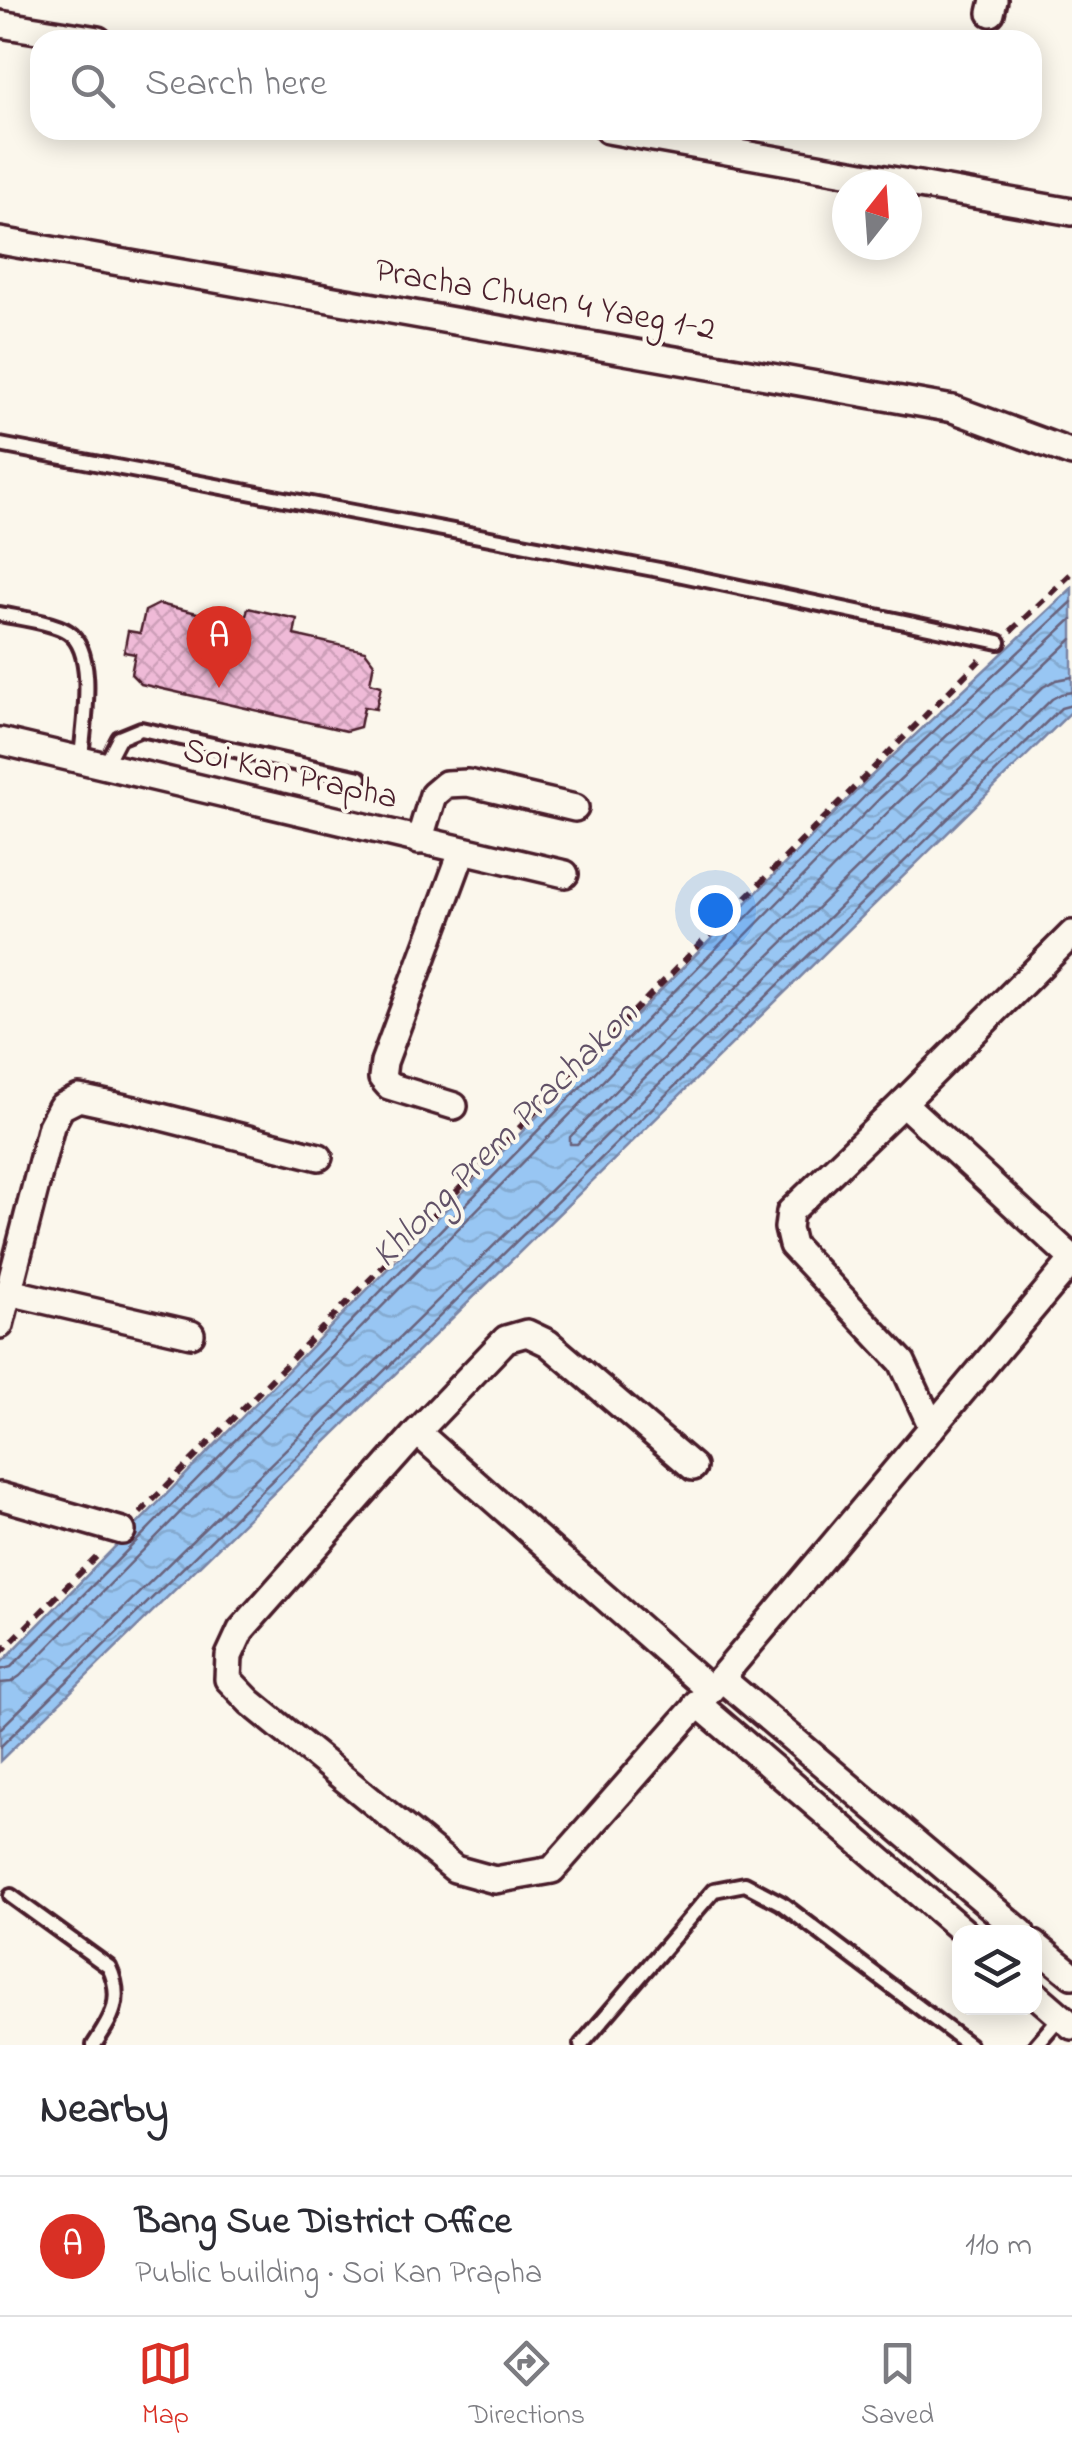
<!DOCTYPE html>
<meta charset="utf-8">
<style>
body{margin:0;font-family:"Indie Flower",sans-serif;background:#f2f2f3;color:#2b2b33}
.controls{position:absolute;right:30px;bottom:30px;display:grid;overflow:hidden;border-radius:20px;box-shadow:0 5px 25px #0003}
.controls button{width:90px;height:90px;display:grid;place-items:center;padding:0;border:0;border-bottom:2px solid #e1e1e2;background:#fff;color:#2b2b33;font:50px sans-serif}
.compass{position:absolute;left:832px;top:170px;width:90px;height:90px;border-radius:50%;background:#fff;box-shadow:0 5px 25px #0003;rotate:17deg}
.you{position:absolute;left:715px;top:910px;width:35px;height:35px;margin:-25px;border:8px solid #fff;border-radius:50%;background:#1a73e8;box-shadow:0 0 0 15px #1a73e833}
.badge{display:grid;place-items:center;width:65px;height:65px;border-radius:50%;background:#d93025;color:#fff;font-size:32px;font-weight:700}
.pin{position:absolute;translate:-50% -82px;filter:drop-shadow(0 2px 5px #0008)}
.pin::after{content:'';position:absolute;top:52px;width:35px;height:30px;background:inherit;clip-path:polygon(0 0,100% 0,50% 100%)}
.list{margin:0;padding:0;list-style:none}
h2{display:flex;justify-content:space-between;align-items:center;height:130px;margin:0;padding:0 40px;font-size:42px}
h2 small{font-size:32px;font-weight:400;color:#7c7c81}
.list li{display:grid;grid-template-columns:65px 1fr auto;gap:30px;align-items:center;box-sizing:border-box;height:140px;padding:0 40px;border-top:2px solid #e1e1e2}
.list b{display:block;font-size:38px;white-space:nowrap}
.list p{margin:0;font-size:32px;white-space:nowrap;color:#7c7c81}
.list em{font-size:32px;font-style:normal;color:#7c7c81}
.icon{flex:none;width:55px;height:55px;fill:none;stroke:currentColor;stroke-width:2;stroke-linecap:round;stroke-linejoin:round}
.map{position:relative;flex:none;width:1072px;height:2045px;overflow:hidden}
.search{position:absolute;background:#fff;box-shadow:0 5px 25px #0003;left:30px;right:30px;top:30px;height:110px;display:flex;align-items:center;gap:25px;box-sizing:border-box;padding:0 35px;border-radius:30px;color:#7c7c81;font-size:38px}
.sheet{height:270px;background:#fff}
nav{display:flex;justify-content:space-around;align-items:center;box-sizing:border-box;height:140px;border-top:2px solid #e1e1e2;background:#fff;font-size:28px;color:#7c7c81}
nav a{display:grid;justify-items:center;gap:5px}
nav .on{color:#d93025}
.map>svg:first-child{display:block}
</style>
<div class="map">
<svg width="1072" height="2045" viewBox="0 0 1072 2045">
<defs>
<pattern id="water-waves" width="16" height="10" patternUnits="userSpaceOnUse" patternTransform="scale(2.5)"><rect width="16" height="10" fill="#98c6f3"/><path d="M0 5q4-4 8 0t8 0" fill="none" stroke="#84aad0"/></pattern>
<pattern id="building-cross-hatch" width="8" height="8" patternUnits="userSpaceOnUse" patternTransform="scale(2.5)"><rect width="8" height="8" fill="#efbad7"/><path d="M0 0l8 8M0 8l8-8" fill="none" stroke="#ce9fb9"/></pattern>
</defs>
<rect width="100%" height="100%" fill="#fbf7ec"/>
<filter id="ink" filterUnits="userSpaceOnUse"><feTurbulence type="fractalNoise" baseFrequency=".01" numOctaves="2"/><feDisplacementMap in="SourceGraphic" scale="20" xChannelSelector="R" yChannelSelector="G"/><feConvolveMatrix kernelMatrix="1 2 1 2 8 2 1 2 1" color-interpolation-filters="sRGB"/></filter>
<g filter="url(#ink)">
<polygon fill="url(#water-waves)" stroke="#7983a3" stroke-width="2.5" points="1072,588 1072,711 0,1761 0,1664 865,782"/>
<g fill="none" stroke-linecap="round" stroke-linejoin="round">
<g stroke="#69627b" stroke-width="2.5">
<polyline points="1072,639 891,809 570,1137 570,1144 577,1144 1043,687 1056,680 1072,677"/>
<polyline points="0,1670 11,1667 112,1566 872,789 1072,602"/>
<polyline points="0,1683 11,1682 20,1676 880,798 1072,619"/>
<polyline points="0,1729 1052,699 1061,694 1072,692"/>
<polyline points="0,1747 1061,708 1072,705"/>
</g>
</g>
<polygon fill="url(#building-cross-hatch)" stroke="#4a1f2b" stroke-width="2.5" points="159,604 244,624 248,608 297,619 294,635 365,651 374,663 370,683 381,686 376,709 364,707 360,727 346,731 141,684 131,674 135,654 124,652 128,631 140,633 145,611"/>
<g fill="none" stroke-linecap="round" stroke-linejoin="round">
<defs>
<g id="service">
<polyline points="0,445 659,570 999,642"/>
<path d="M 0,614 C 19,618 53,622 68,632 C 98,652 83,727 81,759"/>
<polyline points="104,767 119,738 141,729 360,778"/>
<path d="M 11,1896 L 109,1967 C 124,1999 112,2018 94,2045"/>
<polyline points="581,2045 714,1890 745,1884 781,1903 969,2045"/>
<polyline points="1036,2045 1061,2016"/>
</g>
<g id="minor">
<polyline points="991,13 994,0"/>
<polyline points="0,24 98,40"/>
<polyline points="608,130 1072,212"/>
<polyline points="0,241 953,409 1072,453"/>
<polyline points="0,741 565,874"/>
<polyline points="419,841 433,795 446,784 468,783 575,808"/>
<polyline points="903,1103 1072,1258"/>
<polyline points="454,1106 389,1086 382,1078 384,1062 462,852"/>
<polyline points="9,1292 191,1334"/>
<polyline points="0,1325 51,1126 61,1107 79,1098 134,1110 319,1157"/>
<polyline points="932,1427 902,1362 792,1245 788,1228 790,1212 903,1103 1072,934"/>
<polyline points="417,1432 709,1689"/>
<polyline points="693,1467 548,1343 527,1333 506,1339 417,1432 241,1630 229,1656 228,1679 250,1702 455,1869 495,1880 552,1870 721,1678 1072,1261"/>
<polyline points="0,1496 122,1531"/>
<polyline points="721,1678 1021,1932"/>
<polyline points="697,1703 964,1932"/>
<polyline points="1034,1944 1072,1975"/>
<polyline points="1034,1993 1072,2026"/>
</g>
</defs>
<use href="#service" stroke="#4a1f2b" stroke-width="20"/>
<use href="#minor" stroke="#4a1f2b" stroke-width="32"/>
<g stroke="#4a1f2b" stroke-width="6" stroke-dasharray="10 8" stroke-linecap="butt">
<polyline points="1011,631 1072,573"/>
<polyline points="140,1513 980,660"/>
<polyline points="0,1653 99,1554"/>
</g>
<use href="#service" stroke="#fbf7ec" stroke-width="12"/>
<use href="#minor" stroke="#fbf7ec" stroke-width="25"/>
</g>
</g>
<g text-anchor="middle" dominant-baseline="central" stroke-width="8" stroke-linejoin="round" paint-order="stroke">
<g font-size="35" fill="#4a1f2b" stroke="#fbf7ec">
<text transform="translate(545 301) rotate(10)">Pracha Chuen 4 Yaeg 1-2</text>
<text transform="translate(290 775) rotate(13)">Soi Kan Prapha</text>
</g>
<g font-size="38" font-style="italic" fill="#615167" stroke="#fbf7ec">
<text transform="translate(506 1136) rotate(-45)">Khlong Prem Prachakon</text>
</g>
</g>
</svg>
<div class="controls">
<button><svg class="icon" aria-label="layers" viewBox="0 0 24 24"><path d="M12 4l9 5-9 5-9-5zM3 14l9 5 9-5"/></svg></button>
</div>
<svg class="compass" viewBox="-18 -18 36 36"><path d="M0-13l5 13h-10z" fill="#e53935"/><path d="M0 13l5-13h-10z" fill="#7c7c81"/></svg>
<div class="you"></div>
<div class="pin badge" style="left:219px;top:688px">A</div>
<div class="search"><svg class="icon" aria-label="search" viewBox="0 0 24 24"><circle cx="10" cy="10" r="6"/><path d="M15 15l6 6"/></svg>Search here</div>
</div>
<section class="sheet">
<h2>Nearby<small></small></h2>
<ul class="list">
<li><span class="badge">A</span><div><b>Bang Sue District Office</b><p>Public building · Soi Kan Prapha</p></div><em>110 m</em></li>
</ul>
</section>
<nav>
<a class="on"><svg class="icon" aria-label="map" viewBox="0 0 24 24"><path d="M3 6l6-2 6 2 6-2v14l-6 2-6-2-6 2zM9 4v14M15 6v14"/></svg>Map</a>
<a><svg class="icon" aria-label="directions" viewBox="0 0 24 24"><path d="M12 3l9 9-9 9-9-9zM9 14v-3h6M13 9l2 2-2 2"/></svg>Directions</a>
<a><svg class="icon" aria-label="saved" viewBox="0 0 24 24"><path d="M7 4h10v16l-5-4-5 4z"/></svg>Saved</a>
</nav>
